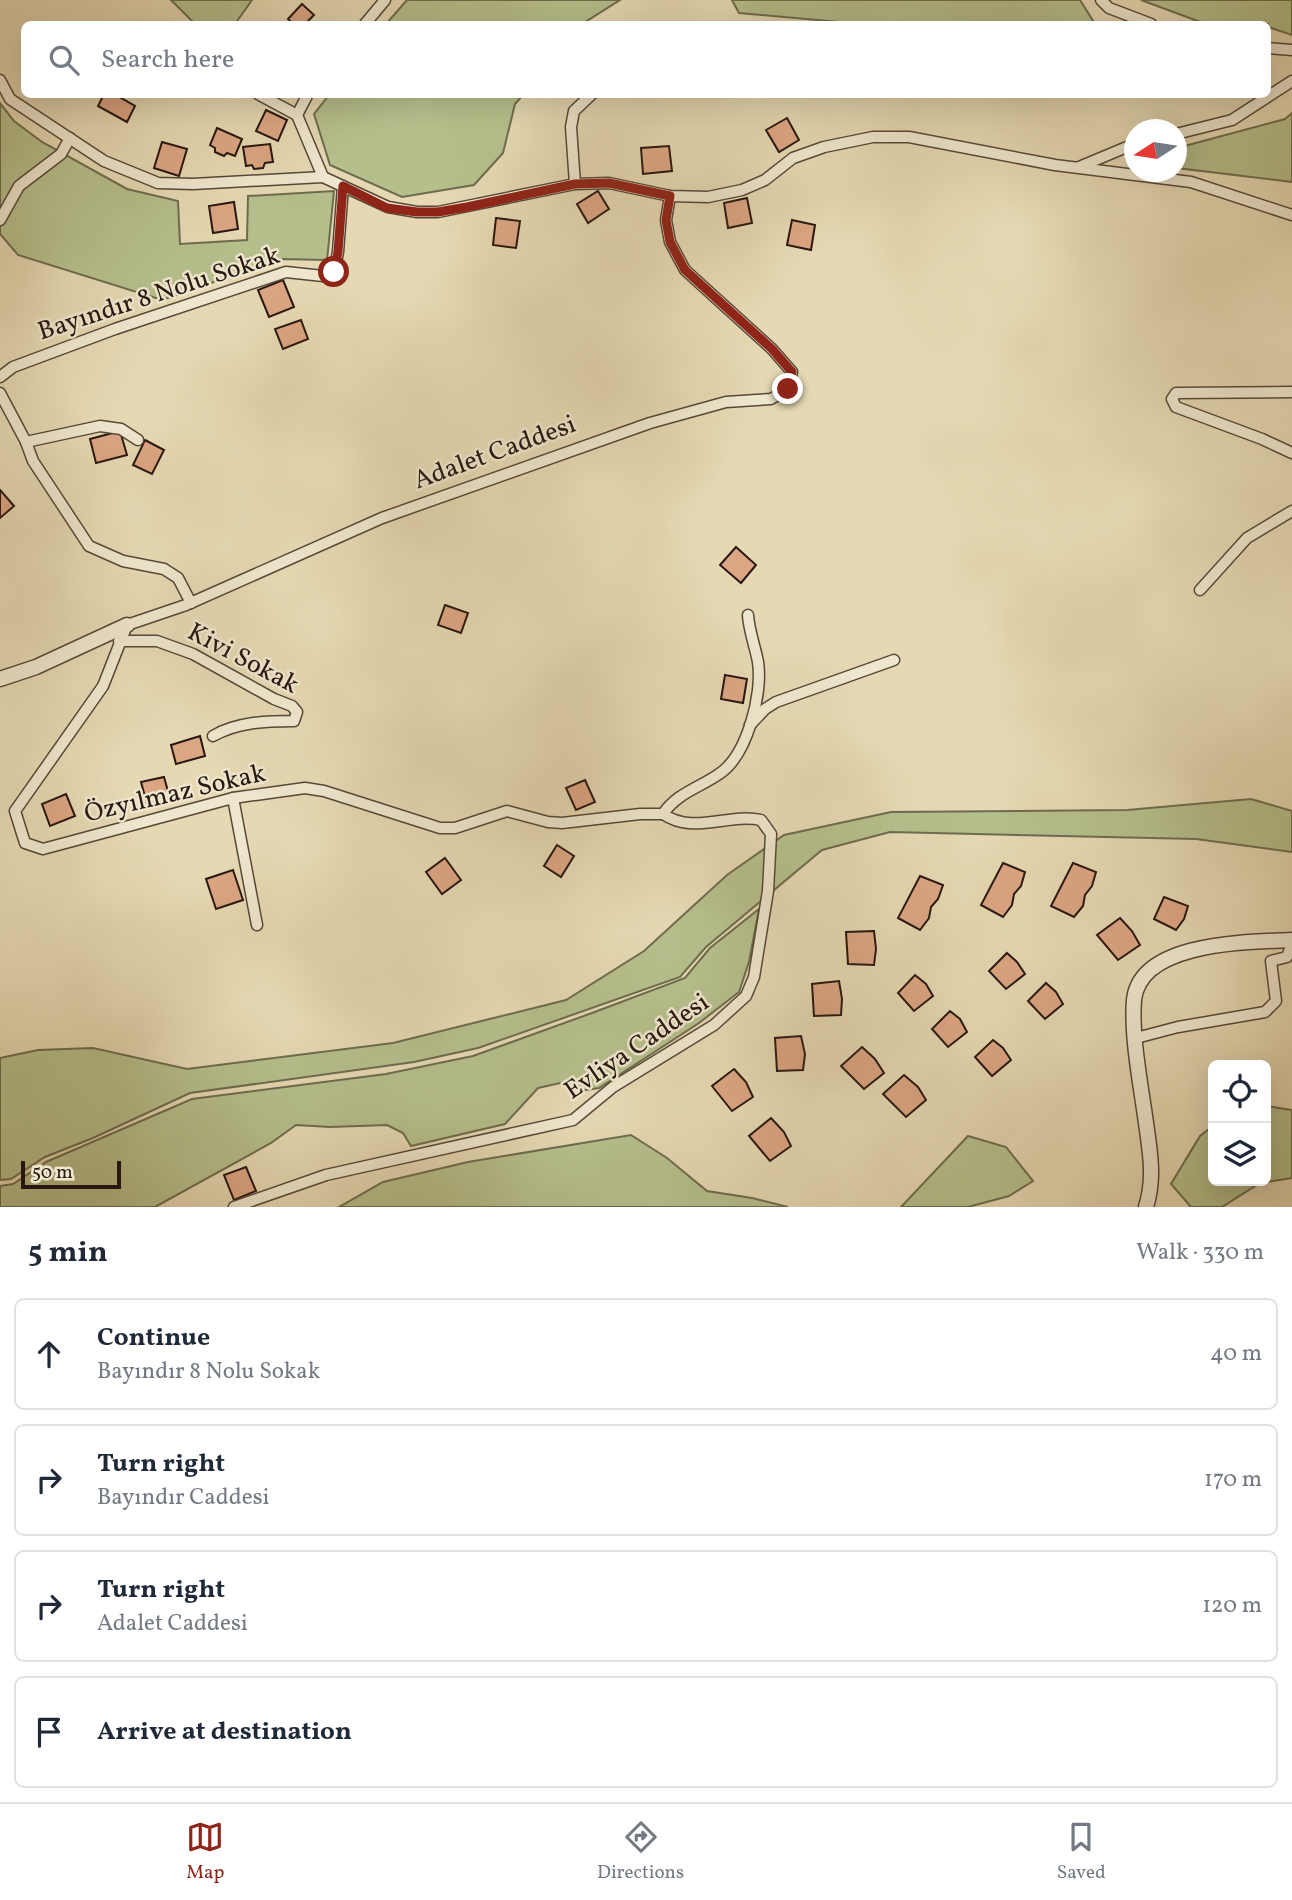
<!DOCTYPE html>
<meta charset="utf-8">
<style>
body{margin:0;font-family:Vollkorn,serif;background:#f6f6f7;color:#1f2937}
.controls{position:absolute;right:21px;bottom:21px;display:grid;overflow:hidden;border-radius:10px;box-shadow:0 7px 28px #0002}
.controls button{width:63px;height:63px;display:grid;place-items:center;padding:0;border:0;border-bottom:2px solid #e0e1e3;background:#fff;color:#1f2937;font:35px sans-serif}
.compass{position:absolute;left:1124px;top:119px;width:63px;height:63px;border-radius:50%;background:#fff;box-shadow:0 7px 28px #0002;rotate:258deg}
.scale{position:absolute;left:21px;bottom:18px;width:100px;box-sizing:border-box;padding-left:7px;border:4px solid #281811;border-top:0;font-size:19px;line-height:24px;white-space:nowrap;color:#281811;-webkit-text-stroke:5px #eee6cd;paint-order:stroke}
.stop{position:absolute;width:21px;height:21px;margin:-16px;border:5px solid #8f2418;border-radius:50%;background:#fff}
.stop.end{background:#8f2418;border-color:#fff;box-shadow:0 2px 7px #0008}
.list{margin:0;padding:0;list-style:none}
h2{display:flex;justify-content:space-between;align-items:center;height:91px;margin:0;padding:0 28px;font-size:30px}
h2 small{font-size:23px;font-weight:400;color:#747a83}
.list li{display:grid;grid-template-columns:46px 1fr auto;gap:21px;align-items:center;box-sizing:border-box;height:112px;margin:0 14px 14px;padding:0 14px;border:2px solid #e0e1e3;border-radius:10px}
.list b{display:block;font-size:26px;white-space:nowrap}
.list p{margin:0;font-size:23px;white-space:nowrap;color:#747a83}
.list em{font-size:23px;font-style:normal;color:#747a83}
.icon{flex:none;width:38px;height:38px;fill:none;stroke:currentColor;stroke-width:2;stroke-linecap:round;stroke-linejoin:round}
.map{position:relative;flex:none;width:1292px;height:1207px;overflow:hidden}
.search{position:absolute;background:#fff;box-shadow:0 7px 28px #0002;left:21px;right:21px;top:21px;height:77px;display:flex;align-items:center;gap:18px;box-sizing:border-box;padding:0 24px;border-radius:10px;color:#747a83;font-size:26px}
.sheet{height:595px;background:#fff}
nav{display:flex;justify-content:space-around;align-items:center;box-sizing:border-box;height:98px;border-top:2px solid #e0e1e3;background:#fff;font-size:19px;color:#747a83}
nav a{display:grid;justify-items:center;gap:4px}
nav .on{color:#8f2418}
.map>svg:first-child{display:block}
</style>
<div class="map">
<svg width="1292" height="1207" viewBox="0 0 1292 1207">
<rect width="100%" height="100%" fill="#e5d8b2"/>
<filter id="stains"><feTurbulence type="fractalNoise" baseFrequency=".00286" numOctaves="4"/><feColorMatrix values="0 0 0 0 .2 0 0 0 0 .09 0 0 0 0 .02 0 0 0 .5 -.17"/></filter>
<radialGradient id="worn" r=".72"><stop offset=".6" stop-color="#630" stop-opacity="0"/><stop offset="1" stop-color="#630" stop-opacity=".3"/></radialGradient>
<g fill="#b5bf8c" stroke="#6e6c4e" stroke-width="2">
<polygon points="171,0 252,0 235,24 195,24"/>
<polygon points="407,0 620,0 582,24 386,24"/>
<polygon points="732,0 1080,0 1095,24 862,24 739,13"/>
<polygon points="1141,0 1292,0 1292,35 1268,27 1268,24 1203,23"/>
<polygon points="329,95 329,94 523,95 515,104 503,153 474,185 402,197 330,165 314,114"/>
<polygon points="0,103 14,121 42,142 127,189 178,201 180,244 247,240 248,196 334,191 327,260 280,259 162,300 18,255 0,234"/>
<polygon points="1292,113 1292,182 1177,168 1177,148 1285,119"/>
<polygon points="1251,799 1292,811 1292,852 1196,839 890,832 822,850 706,947 680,977 478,1048 414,1062 190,1093 93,1138 45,1157 11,1179 0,1180 0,1058 38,1050 93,1048 187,1069 393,1043 566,1000 644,951 727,875 784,835 891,812 1127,810"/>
<polygon points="759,909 749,962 739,992 699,1023 599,1088 579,1091 560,1083 538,1088 505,1124 411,1146 403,1133 387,1125 330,1127 296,1125 271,1143 155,1207 0,1207 0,1186 13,1184 46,1162 192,1099 386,1074 473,1056 592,1013 685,978 710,948"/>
<polygon points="1266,1106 1292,1110 1292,1178 1260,1183 1222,1207 1191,1207 1171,1184 1200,1136 1213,1126 1213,1181 1266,1181"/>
<polygon points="631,1135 667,1158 707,1191 752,1198 788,1207 339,1207 383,1182 468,1162"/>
<polygon points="968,1136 1006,1147 1033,1181 1009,1196 968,1207 901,1207"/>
</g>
<g fill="#dca583" stroke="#281811" stroke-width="2">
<polygon points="302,4 314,15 305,24 293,24 288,19"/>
<polygon points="104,94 114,94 135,106 127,122 98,106"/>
<polygon points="266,110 287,120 278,141 256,131"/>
<polygon points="787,118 799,140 779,152 766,130"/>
<polygon points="217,128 242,139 235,156 227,153 224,156 215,152 215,148 210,145"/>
<polygon points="162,142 187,149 179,176 154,168"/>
<polygon points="270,144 273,162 265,163 263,168 254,169 252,165 246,166 243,147"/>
<polygon points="669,146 672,171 643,174 641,148"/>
<polygon points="598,191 609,209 588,223 577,204"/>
<polygon points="747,198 752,223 728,228 724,203"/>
<polygon points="234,202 238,229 213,233 209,206"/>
<polygon points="496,218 520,221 516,248 493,245"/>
<polygon points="792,220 815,225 811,250 787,245"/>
<polygon points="283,280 294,307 269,317 258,290"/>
<polygon points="301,320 308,339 283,349 275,329"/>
<polygon points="120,431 127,455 96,463 90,439"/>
<polygon points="145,440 164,450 152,474 133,465"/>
<polygon points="0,490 14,506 0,518"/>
<polygon points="736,547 756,565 741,583 720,565"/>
<polygon points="445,605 468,613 461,633 438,625"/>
<polygon points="725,675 747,679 743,703 721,699"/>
<polygon points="200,736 205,756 176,764 171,745"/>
<polygon points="164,777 171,802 148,808 141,782"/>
<polygon points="585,780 595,802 576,810 566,788"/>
<polygon points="66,794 75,816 50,826 42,804"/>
<polygon points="557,845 574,856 561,877 544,866"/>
<polygon points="445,858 461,880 442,894 426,872"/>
<polygon points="1003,863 1025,872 1021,886 1014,894 1012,905 1003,917 981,905"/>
<polygon points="1073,863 1096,872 1092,886 1085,895 1083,906 1074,917 1051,906"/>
<polygon points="233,870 243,900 216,909 206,879"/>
<polygon points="920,876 943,885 938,899 931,907 929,918 920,930 898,918"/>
<polygon points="1164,897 1188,906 1184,919 1176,930 1154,919"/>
<polygon points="1120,918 1132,931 1140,945 1118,960 1097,935"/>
<polygon points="874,931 876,949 874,965 848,964 846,932"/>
<polygon points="1007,953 1017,962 1025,974 1006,989 989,971"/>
<polygon points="915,975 926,984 933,996 914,1011 898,993"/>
<polygon points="839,981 842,999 841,1015 814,1016 812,984"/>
<polygon points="1046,983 1056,992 1063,1004 1045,1019 1028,1001"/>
<polygon points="950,1011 960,1019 967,1032 948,1047 932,1029"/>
<polygon points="801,1036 805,1054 803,1070 777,1071 775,1038"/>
<polygon points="993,1040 1003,1048 1011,1060 992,1076 975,1057"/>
<polygon points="862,1047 875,1059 884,1073 864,1089 841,1066"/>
<polygon points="734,1069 746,1082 753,1097 732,1111 712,1086"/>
<polygon points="904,1075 918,1087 926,1100 906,1117 883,1094"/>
<polygon points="771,1118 784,1132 791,1146 770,1161 749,1136"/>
<polygon points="246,1167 256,1191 234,1200 224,1175"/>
</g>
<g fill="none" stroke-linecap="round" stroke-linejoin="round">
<defs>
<g id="minor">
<polyline points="1101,0 1109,8 1151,24"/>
<polyline points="365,24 385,0"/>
<polyline points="1268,48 1292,50"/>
<polyline points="0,80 10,99 104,161 158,183 193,184 323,177 388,207 417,212 438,212 575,184 609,183 670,196 708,197 742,190 765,180 793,158 824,147 873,137 909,137 1055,165 1191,182 1292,215"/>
<polyline points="258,94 297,115"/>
<polyline points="308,94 297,115 323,177"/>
<polyline points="1176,134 1232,120 1292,81"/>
<polyline points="1079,167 1134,144"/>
<polyline points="575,184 571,127 574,111 592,94"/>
<polyline points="0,220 19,186 61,154 70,138"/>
<polyline points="0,377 13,367 115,329 286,272 323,276 334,272 338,252 343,186"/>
<polyline points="1292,392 1176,393 1172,399 1176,407 1262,439 1292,453"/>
<polyline points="0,393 26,442 33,461 89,546 123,561 164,569 178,578 191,603"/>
<polyline points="26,442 100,426 121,429 138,440"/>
<polyline points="1200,590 1247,538 1292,511"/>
<path d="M 119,641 L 157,641 L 193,654 L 274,699 L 292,706 L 297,712 L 294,721 C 266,721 237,722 213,736"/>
<polyline points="750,725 765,709 776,702 894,660"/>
<polyline points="233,798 257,925"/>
<polyline points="663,814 640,814 562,823 548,822 507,811 455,828 440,828 324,791 305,788 233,798 43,849 25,843 15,811 103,686 127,625 186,605 382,518 650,423 726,402 771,399 788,389 792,372 772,349 685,270 670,242 666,220 670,196"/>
<path d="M 663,814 C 677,793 699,788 719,774 C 747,756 763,694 758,662 C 755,646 749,631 748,615"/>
<polyline points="1136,1038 1178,1027 1265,1012 1276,1001 1271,961 1287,957 1292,943"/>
<path d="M 234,1207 L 326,1175 L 573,1120 L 613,1087 L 714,1025 L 746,996 L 754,977 L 768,891 L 771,834 L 761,820 C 728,813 693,835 663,814"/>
</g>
<g id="tertiary">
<polyline points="0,679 36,667 127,625"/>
<path d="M 1146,1207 C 1155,1178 1150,1152 1146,1123 C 1141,1086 1131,1036 1134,1000 C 1140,941 1250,942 1292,940"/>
</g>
</defs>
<use href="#minor" stroke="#574839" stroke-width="13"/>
<use href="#tertiary" stroke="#574839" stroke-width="17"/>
<use href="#minor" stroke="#eee6cd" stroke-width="10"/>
<use href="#tertiary" stroke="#eee6cd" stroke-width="14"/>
</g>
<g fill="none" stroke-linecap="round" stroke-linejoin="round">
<polyline stroke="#8f2418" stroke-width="9" points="334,272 338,252 343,186 387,208 417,212 438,212 467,207 575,184 609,183 670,196 666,220 670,242 685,270 772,349 792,372 788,389"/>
</g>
<g text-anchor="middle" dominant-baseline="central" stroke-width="5" stroke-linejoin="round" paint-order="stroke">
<g font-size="26" fill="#281811" stroke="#eee6cd">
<text transform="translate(159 294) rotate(-18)">Bayındır 8 Nolu Sokak</text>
<text transform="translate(495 453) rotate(-20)">Adalet Caddesi</text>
<text transform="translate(243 659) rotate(28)">Kivi Sokak</text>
<text transform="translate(175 794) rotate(-13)">Özyılmaz Sokak</text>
<text transform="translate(637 1047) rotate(-34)">Evliya Caddesi</text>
</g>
</g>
<rect width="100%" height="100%" filter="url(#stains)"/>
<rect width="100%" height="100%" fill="url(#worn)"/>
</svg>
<div class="controls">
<button><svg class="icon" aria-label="locate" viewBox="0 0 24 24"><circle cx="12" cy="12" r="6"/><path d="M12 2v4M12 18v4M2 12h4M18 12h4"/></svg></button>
<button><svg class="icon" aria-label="layers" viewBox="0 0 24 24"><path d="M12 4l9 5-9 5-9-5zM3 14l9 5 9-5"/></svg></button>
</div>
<svg class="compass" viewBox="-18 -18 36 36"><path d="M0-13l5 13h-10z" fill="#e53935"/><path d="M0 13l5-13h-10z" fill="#747a83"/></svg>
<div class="scale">50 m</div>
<div class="stop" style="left:334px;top:272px"></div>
<div class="stop end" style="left:788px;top:389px"></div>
<div class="search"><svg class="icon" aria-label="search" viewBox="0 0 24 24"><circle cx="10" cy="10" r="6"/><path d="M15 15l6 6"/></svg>Search here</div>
</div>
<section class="sheet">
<h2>5 min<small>Walk · 330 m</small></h2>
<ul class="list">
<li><svg class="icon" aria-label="ahead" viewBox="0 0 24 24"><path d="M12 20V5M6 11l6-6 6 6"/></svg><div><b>Continue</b><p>Bayındır 8 Nolu Sokak</p></div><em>40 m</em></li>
<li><svg class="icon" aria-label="right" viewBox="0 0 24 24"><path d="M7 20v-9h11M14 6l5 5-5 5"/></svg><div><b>Turn right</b><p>Bayındır Caddesi</p></div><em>170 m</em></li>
<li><svg class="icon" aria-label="right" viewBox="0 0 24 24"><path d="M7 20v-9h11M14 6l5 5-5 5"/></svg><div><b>Turn right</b><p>Adalet Caddesi</p></div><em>120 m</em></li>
<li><svg class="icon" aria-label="arrive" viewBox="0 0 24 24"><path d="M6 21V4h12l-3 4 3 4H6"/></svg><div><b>Arrive at destination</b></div></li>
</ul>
</section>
<nav>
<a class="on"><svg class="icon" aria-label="map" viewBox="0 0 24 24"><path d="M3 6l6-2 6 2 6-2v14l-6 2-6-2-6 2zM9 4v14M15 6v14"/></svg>Map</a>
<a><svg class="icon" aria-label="directions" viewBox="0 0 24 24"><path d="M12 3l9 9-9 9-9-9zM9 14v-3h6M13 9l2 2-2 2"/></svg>Directions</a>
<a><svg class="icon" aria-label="saved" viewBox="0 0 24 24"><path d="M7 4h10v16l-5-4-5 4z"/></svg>Saved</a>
</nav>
